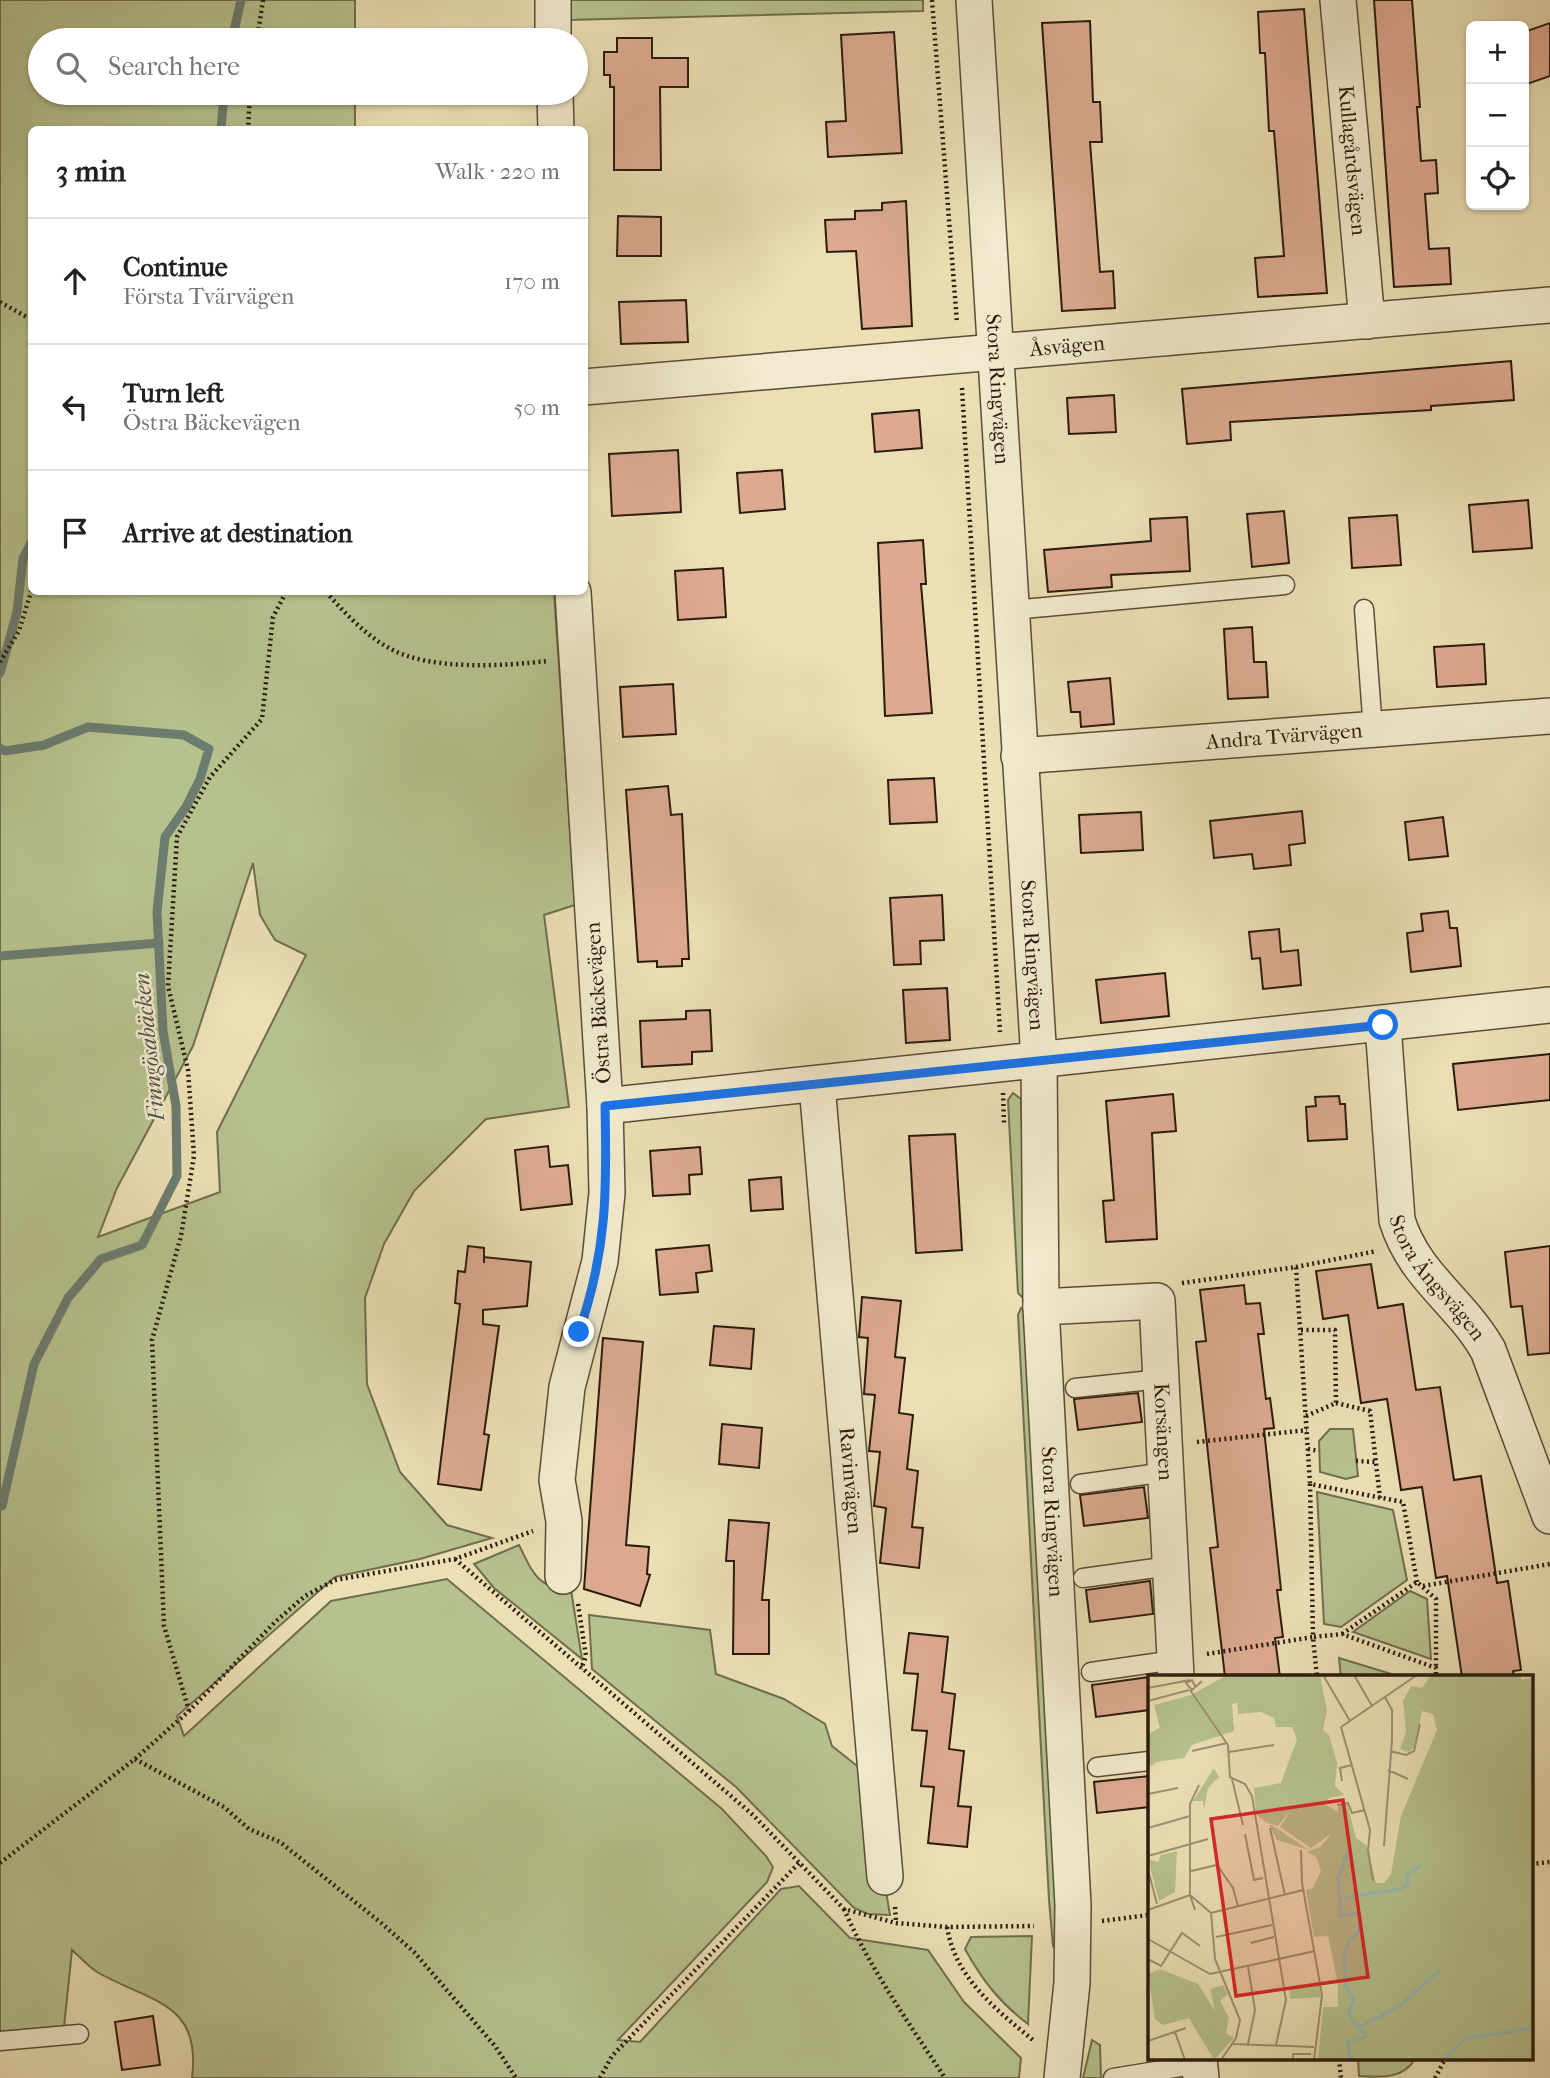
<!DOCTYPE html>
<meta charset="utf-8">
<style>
body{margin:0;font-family:"IM FELL French Canon",serif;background:#f6f6f6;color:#202124}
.controls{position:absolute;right:21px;top:21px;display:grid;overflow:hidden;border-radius:10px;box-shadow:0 2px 5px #0004}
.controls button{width:63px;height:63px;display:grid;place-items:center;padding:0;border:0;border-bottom:2px solid #e0e0e0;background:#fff;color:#202124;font:35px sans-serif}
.stop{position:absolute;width:21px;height:21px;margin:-16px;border:5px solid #1a73e8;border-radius:50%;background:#fff}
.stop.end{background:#1a73e8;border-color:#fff;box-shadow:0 2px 7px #0008}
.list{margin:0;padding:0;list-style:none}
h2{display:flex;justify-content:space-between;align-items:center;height:91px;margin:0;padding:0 28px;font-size:30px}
h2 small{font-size:23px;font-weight:400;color:#757577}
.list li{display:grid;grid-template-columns:46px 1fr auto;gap:21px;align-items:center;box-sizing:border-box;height:126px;padding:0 28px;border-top:2px solid #e0e0e0}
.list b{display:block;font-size:26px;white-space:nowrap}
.list p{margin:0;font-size:23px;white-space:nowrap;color:#757577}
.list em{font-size:23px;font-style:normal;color:#757577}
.icon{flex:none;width:38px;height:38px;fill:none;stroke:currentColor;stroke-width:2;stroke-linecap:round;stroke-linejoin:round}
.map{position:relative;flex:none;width:1550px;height:2078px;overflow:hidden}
.search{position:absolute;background:#fff;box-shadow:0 2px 5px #0004;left:28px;top:28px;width:560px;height:77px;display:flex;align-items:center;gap:18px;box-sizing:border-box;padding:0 24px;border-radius:38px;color:#757577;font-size:26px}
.panel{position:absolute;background:#fff;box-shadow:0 2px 5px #0004;left:28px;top:126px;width:560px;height:469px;border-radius:10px}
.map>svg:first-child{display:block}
</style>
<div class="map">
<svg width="1550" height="2078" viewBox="0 0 1550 2078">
<rect width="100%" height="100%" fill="#ebdfb4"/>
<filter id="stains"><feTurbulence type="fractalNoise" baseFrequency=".00286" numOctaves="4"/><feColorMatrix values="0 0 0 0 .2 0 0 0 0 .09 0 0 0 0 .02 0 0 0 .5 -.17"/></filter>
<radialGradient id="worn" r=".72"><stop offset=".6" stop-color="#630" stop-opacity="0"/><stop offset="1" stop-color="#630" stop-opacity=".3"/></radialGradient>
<g fill="#b6c28e" stroke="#706e4e" stroke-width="2" fill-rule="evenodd">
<path d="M 0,0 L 355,0 L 355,40 L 40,40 L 40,93 L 355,93 L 355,129 L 32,130 L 32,592 L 554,592 L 575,905 L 544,915 L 569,1107 L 486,1119 L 414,1191 L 384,1244 L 365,1298 L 367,1384 L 400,1472 L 447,1525 L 492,1538 L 420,1559 L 335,1577 L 177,1716 L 184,1736 L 331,1601 L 447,1579 L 722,1809 L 766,1856 L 773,1867 L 767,1882 L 618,2040 L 640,2042 L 781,1889 L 799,1886 L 850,1938 L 928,1950 L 964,2002 L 1021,2058 L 1019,2078 L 192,2078 C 202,2001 149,2002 97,1972 C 88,1966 80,1957 72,1950 L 64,2027 L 0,2034 ZM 253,863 L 260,915 L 275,940 L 306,955 L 217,1132 L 220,1192 L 98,1237 L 117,1188 L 193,1046 Z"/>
<polygon points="568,0 923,0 923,11 568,20"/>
<polygon points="1013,1093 1021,1099 1027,1293 1022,1297 1018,1293 1008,1100"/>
<polygon points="1021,1308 1026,1310 1060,1952 1053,1946 1049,1900 1018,1315"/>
<polygon points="1330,1429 1353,1429 1358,1476 1346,1479 1320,1472 1319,1441"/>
<polygon points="1317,1492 1393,1510 1407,1580 1341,1627 1324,1624"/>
<path d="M 519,1545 C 533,1573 537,1588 571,1590 L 582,1659 L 494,1588 L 474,1564 Z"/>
<polygon points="1410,1591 1427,1599 1431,1659 1353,1632"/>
<polygon points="589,1615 710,1630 716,1674 784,1699 825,1724 832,1746 866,1773 890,1915 868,1914 854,1908 736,1787 592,1669"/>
<polygon points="1339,1658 1401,1677 1402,1677 1341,1677"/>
<path d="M 1032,1936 L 1028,2024 C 1000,2003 982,1980 965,1949 L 971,1937 Z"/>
<polygon points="1092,2040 1100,2045 1101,2078 1083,2078"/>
<path d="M 1358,2059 L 1415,2059 C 1404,2078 1383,2078 1359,2076 Z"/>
</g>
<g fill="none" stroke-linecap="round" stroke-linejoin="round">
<g stroke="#6c7c6f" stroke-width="9">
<polyline points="232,40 241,0"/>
<polyline points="221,130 224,93"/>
<polyline points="0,673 17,612 23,558 32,541"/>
<polyline points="0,748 5,751 44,745 88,727 184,735 209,749 200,779 186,807 165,837 157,912 163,1031 176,1106 177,1176 142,1245 101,1259 68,1298 34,1364 2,1506"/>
<polyline points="0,956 159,943"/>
</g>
</g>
<g fill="#ddaa90" stroke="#2a1b0e" stroke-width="2">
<polygon points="1374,0 1412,0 1420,107 1417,107 1421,161 1436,160 1438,193 1425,194 1429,249 1449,248 1451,284 1394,287"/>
<polygon points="1304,9 1327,293 1258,297 1255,258 1284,256 1274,131 1269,131 1265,53 1260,53 1258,12"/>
<polygon points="1090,21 1093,102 1100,102 1102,142 1090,142 1100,272 1113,271 1115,308 1062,311 1042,23"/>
<polygon points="1550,23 1550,76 1524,85 1524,32"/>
<polygon points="894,32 902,153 828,157 826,122 846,121 841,35"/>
<polygon points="617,38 652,38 652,58 688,58 688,87 660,87 661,170 614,170 614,87 610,87 610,75 604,75 604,52 617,52"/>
<polygon points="906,201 912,326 862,329 856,251 827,252 825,220 855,219 855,211 882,210 882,203"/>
<polygon points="618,216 661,217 661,256 617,256"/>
<polygon points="686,300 688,342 621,344 619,302"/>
<polygon points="1511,361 1514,400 1431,406 1431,410 1230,422 1231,440 1187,444 1182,389"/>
<polygon points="1114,395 1116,432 1069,434 1067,398"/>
<polygon points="919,410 922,448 875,452 872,414"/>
<polygon points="678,450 681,512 612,516 609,454"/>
<polygon points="782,470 785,509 740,513 737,473"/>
<polygon points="1528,500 1532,548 1473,552 1469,505"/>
<polygon points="1284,511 1289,563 1252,567 1247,514"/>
<polygon points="1397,515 1401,565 1352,568 1349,518"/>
<polygon points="1187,517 1190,571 1111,575 1112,587 1048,592 1044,550 1151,541 1150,519"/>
<polygon points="923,540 926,584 921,584 932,713 885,716 878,543"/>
<polygon points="723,568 726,617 678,620 675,571"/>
<polygon points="1252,627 1254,662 1266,662 1268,697 1228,699 1224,629"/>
<polygon points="1484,644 1486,684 1437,687 1434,647"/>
<polygon points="1110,678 1114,724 1081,727 1080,712 1071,712 1068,682"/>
<polygon points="673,684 676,734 623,737 620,687"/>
<polygon points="934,778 937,822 890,824 888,780"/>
<polygon points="668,786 671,815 682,814 689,959 682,959 682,966 657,967 657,961 638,962 626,790"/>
<polygon points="1302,811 1305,843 1289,845 1291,865 1254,869 1252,854 1214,858 1210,821"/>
<polygon points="1141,812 1143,850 1081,853 1079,815"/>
<polygon points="1443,817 1448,856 1409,860 1405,822"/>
<polygon points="942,895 944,940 920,941 921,964 894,965 890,898"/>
<polygon points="1448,911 1450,928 1457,928 1461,966 1411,972 1407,933 1423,931 1421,914"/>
<polygon points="1279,929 1281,952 1298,950 1301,985 1263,989 1260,958 1252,959 1249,932"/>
<polygon points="1165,973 1169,1016 1101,1023 1096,980"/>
<polygon points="947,988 950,1040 906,1043 903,990"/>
<polygon points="710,1010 712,1051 692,1052 692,1064 642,1067 640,1021 686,1019 686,1011"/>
<polygon points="1550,1054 1550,1100 1458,1110 1453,1064"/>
<polygon points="1173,1094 1176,1131 1152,1133 1157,1239 1106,1242 1103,1201 1114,1200 1106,1101"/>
<polygon points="1339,1096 1340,1104 1345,1104 1347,1139 1308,1141 1306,1107 1316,1106 1315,1097"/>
<polygon points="955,1134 962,1250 916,1253 909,1136"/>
<polygon points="548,1146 550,1167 568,1165 572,1204 521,1210 515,1150"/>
<polygon points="700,1147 702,1174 689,1175 690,1194 653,1196 650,1151"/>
<polygon points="781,1177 783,1209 751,1211 749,1180"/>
<polygon points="709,1245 712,1271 696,1273 698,1292 660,1295 656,1250"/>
<polygon points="468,1246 484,1248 484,1263 484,1257 531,1262 527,1306 483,1310 483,1324 499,1326 484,1434 489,1435 481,1490 438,1484 460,1304 455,1303 458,1271 465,1272"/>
<polygon points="1550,1246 1550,1353 1528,1355 1522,1306 1511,1307 1505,1252"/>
<polygon points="1371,1264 1378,1308 1403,1304 1416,1390 1440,1387 1454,1480 1481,1476 1497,1583 1508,1581 1521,1670 1513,1671 1514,1677 1462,1677 1447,1576 1436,1578 1422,1487 1401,1490 1387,1399 1361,1403 1348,1315 1323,1319 1316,1271"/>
<polygon points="1244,1285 1246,1304 1260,1303 1264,1334 1258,1334 1266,1399 1270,1398 1274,1428 1264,1429 1281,1590 1277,1590 1283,1637 1275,1638 1280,1677 1225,1677 1210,1548 1218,1547 1196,1342 1206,1341 1200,1290"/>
<polygon points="862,1297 901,1301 895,1357 905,1358 899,1413 913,1415 907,1469 918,1471 912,1527 923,1528 919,1568 880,1563 886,1508 874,1506 880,1452 869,1451 875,1395 864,1394 868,1338 859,1337"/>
<polygon points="714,1326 754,1329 751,1369 710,1365"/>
<polygon points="603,1338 643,1342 626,1545 649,1547 647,1574 650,1575 640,1606 584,1589"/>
<polygon points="1138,1393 1142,1422 1078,1430 1074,1399"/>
<polygon points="722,1424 762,1428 759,1468 719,1464"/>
<polygon points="1144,1487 1148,1518 1084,1526 1080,1495"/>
<polygon points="729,1520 769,1523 762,1600 769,1600 769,1654 733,1654 734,1561 726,1561"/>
<polygon points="1150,1581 1153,1614 1090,1622 1086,1590"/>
<polygon points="909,1633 948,1637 942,1692 955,1694 949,1749 964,1751 958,1806 971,1807 967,1847 928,1843 934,1787 921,1786 927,1731 912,1730 918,1674 904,1673"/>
<polygon points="1149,1677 1149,1710 1096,1717 1092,1685"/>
<polygon points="1149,1776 1149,1807 1097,1813 1094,1782"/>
<polygon points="153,2016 160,2065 122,2070 115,2022"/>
</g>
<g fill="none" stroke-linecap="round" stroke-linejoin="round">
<defs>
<g id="service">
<polyline points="1364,609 1373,730"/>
<polyline points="1012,610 1285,585"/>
<polyline points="1075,1388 1161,1379"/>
<polyline points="1080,1484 1166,1472"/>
<polyline points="1083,1578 1170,1566"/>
<polyline points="1091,1672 1175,1660"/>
<polyline points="1097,1767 1149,1761"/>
<polyline points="0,2041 79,2034"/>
<polyline points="1113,2078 1199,2064"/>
</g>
<g id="minor">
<polyline points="553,0 553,40"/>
<path id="s1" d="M 974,0 L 1039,1060 L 1041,1307 L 1073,1905 L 1072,1983 L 1062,2078"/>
<path id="s2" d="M 1338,0 L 1367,321"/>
<polyline points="555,93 556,130"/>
<path id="s3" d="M 584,387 L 1550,305"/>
<path id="s4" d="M 1019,756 L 1550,716"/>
<path id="s5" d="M 1383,1025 L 1397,1220 C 1414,1276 1460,1301 1488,1350 L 1550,1516"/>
<path id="s6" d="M 817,1085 L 885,1877"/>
<polyline points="605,1106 1550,1005"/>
<path id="s7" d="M 1041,1307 L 1157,1301 L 1176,1677"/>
<polyline points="563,1576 564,1521 557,1480 567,1387 600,1261 607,1193 605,1106 573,592"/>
<polyline points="1199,2059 1201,2078"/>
</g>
</defs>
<use href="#service" stroke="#5a4c38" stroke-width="21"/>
<use href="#minor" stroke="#5a4c38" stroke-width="38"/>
<g stroke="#2a1b0e" stroke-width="4.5" stroke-dasharray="2 3.5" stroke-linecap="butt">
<polyline points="932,0 957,323"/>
<polyline points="257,40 263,0"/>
<polyline points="248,130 250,93"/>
<polyline points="0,302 32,320"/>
<polyline points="962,388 1000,1032"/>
<path d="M 326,592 C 345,613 364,634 389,648 C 429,671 504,666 548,661"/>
<polyline points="0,662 19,631 32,589"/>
<polyline points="1003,1093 1004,1123"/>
<polyline points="1296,1267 1377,1251"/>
<polyline points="1182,1283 1296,1267 1310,1484"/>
<polyline points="1301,1330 1335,1330 1336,1403 1306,1416"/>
<polyline points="1336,1403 1370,1411 1380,1498"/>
<polyline points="1197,1442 1307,1430"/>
<polyline points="1308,1449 1319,1451"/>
<polyline points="1356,1461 1376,1462"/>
<polyline points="455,1559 753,1815 844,1909 896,1923 947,1927 1034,1926"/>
<polyline points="1417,1582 1403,1502 1310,1484 1313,1637 1342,1634 1436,1668 1436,1677"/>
<polyline points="1423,1586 1550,1564"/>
<polyline points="578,1604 586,1656 581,1669"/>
<polyline points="1342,1634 1417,1582 1436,1599 1436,1668"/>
<polyline points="1207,1654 1313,1637 1317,1677"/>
<polyline points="189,1711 164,1626 152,1340 181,1236 194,1156 188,1070 168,986 177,837 210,777 262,719 273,617 286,592"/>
<polyline points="135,1759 224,1807 249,1829 280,1842 380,1922 414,1952 495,2046 516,2078"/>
<polyline points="0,1863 135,1759 189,1711 275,1622 305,1596 335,1580 455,1559 533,1531"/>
<polyline points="1531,1864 1550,1862"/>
<polyline points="895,1907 896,1923"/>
<path d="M 844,1909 C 870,1969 909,2023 945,2078"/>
<polyline points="1102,1921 1149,1915"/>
<path d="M 947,1927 C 955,1977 995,2009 1033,2040"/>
<polyline points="1339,2059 1341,2078"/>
<polyline points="600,2078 612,2056 799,1863"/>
<polyline points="1435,2078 1445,2059"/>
</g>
<use href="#service" stroke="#f2eace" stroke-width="18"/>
<use href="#minor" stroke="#f2eace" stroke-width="35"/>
</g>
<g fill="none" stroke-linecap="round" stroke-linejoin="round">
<path stroke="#1a73e8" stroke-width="9" d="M 579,1332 C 607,1250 607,1191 605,1106 L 1383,1025"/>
</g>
<g text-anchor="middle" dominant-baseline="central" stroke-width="5" stroke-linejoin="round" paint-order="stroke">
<g font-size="21" fill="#2a1b0e" stroke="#f2eace">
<text stroke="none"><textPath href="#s2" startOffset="161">Kullagårdsvägen</textPath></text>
<text stroke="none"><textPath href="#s3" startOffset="485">Åsvägen</textPath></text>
<text stroke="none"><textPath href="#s1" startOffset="390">Stora Ringvägen</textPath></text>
<text stroke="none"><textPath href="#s4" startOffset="266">Andra Tvärvägen</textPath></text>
<text stroke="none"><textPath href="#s1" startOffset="957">Stora Ringvägen</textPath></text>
<text transform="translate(598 1003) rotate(-94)">Östra Bäckevägen</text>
<text stroke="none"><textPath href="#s5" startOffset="266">Stora Ängsvägen</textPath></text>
<text stroke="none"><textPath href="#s7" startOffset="247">Korsängen</textPath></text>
<text stroke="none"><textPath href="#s6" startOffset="397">Ravinvägen</textPath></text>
<text stroke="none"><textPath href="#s1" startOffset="1524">Stora Ringvägen</textPath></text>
</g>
<g font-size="23" font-style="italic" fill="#505347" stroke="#f2eace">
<text transform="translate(149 1047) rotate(-96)">Finngösabäcken</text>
</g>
</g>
<g transform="translate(1148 1675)">
<rect width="385" height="385" fill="#ebdfb4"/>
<path d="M 79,0 L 172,0 L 179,36 L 175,55 L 181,60 L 189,88 L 187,111 L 196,120 L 181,123 L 178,130 L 190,137 L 190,130 L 199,128 L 208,163 L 218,170 L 228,208 L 236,208 L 243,199 L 253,141 L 289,55 L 285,39 L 274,36 L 267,72 L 260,77 L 252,74 L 258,57 L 255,26 L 263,11 L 274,13 L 283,0 L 372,0 L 374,5 L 385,2 L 385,385 L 170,385 L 175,332 L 190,332 L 190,309 L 180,261 L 166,262 L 158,215 L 165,213 L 173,196 L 168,182 L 159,177 L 172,172 L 184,158 L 163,173 L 132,152 L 142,136 L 130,151 L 117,147 L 108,139 L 106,113 L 133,108 L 149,64 L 144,52 L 128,52 L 126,43 L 113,37 L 90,39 L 89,28 L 84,29 L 86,56 L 44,70 L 36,83 L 8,87 L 0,93 L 0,59 L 12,53 L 6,30 L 43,20 ZM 66,93 L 71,102 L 60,113 L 56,135 L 55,126 L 45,126 ZM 121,150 L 124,150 L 161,175 L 129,165 ZM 29,176 L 27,217 L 11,226 L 0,184 L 10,187 L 13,180 ZM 12,294 L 50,309 L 67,336 L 62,314 L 75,310 L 80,319 L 72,326 L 81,343 L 78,358 L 86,363 L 66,385 L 41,343 L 15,350 L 7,344 L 0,299 ZM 171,307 L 173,322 L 142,324 L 141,312 Z" fill="#b6c28e"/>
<path fill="none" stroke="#98bcb0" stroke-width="3.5" d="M 201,174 L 190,204 L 193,241 L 210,238 L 212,242 L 210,259 L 201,265 L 196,280 L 198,311 L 206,326 L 201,334 L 203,344 L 219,361 L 200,367 L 201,381 L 206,385M 196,223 L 252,214 L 260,210 L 259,200 L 273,190M 212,351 L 252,331 L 292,295M 294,385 L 319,363 L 385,353"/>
<path fill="none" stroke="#9e9172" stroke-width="2" d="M 175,0 L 202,46M 206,0 L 224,31M 47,11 L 44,5 L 38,8 L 44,15 L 54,6M 0,13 L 42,5M 42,15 L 80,70 L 82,102 L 97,109 L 104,121 L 138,325 L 128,370M 0,26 L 41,15M 193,52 L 222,155 L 220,175 L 225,206M 193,52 L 269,0M 44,76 L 79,68M 242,76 L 258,80 L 266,76 L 272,49M 81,77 L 126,70M 240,95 L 260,104M 84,104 L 95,150M 194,106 L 192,93 L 204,90M 51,110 L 42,129 L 42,220 L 63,238 L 67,284 L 92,345 L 88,363 L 73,385M 0,119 L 30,113M 189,130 L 200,128 L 204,138 L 217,135M 0,153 L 42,141M 122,153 L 137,220M 97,159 L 106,205 L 115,203M 236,171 L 244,65 L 244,35 L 237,22M 153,175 L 154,208 L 174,320 L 166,385M 0,181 L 60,164M 0,195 L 9,229M 43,196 L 69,190 L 85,213 L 90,231M 0,235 L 42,220 L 47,235M 63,238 L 155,215M 68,262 L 124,250M 0,264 L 62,299 L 167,276M 103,268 L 126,262M 0,284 L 13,291 L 34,258 L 52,271M 100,291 L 107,335 L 100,369M 27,357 L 37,385M 0,366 L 38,353M 85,369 L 166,372M 145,385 L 145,379 L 163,379"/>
<path fill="#d62828" fill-opacity="0.15" stroke="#d62828" stroke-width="3.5" d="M 195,125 L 220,302 L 88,321 L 63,144 Z"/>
<rect width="385" height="385" fill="none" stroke="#2a1b0e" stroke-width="3.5"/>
</g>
<rect width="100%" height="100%" filter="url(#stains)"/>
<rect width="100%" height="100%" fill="url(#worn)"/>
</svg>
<div class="controls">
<button>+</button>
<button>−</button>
<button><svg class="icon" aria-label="locate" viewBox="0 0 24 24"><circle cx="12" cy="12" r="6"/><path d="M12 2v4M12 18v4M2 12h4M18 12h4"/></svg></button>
</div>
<div class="stop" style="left:1383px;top:1025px"></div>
<div class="stop end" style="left:579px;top:1332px"></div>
<div class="search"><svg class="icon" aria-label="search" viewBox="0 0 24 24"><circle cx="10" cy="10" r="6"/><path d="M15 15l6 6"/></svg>Search here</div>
<section class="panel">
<h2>3 min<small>Walk · 220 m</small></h2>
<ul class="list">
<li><svg class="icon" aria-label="ahead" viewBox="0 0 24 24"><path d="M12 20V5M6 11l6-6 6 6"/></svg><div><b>Continue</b><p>Första Tvärvägen</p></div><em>170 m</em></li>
<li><svg class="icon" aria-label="left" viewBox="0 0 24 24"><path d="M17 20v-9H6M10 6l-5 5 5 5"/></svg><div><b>Turn left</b><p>Östra Bäckevägen</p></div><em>50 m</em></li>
<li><svg class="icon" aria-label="arrive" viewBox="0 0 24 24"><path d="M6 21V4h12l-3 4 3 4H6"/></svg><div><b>Arrive at destination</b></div></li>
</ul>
</section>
</div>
